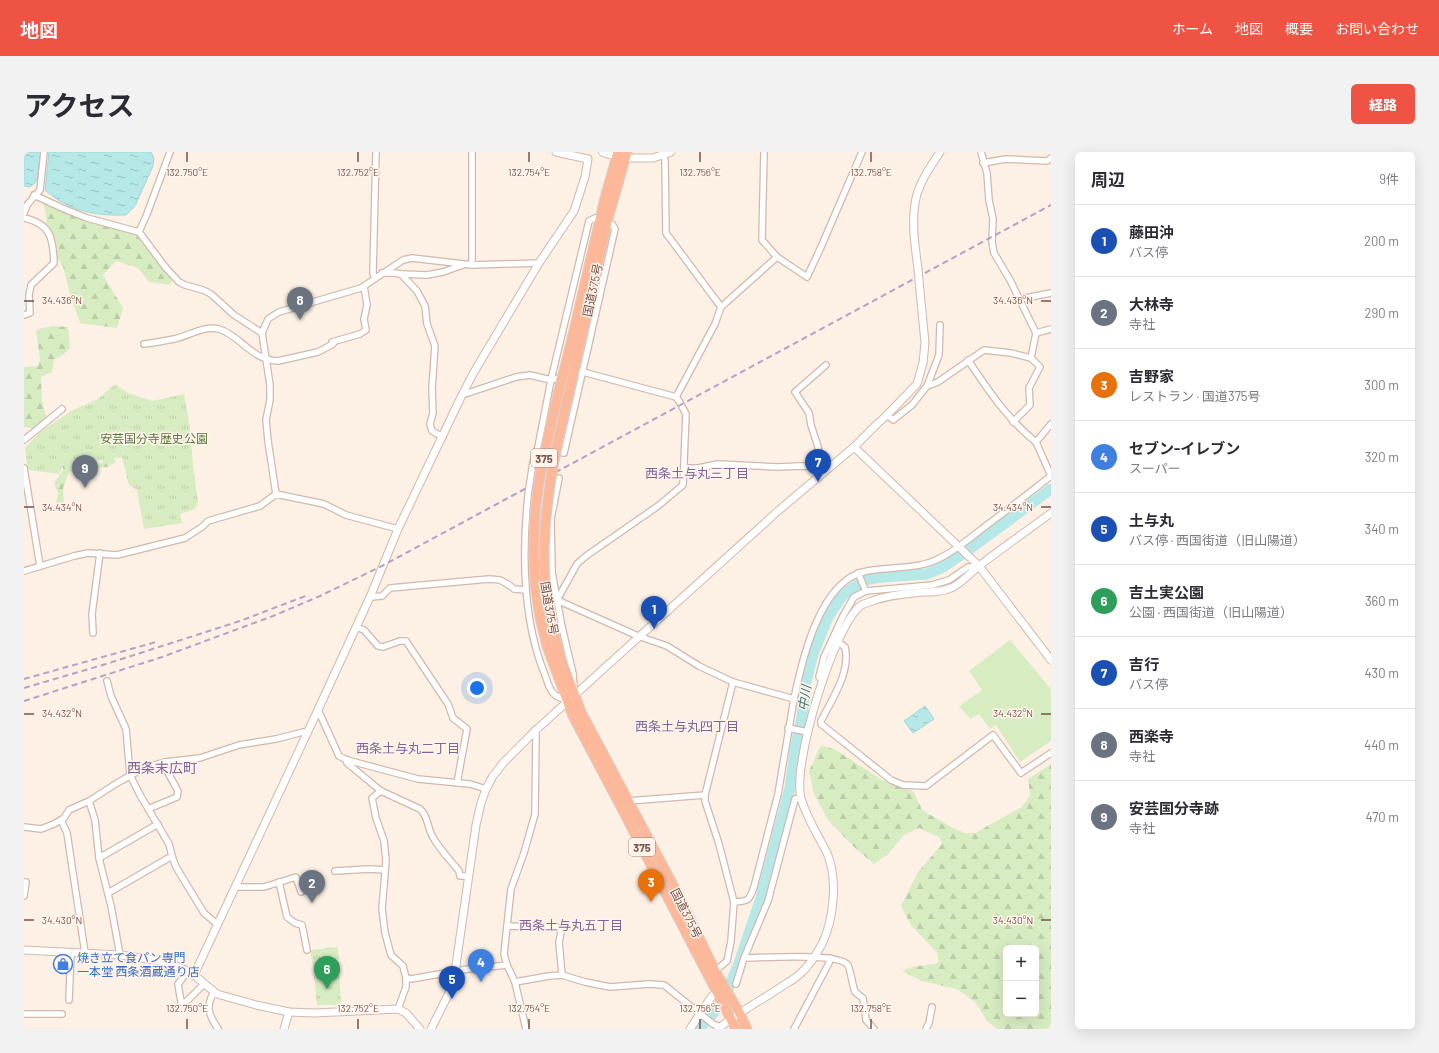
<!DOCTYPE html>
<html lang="ja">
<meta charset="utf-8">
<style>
body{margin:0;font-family:Barlow,"Noto Sans JP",sans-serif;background:#f2f2f3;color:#2b2b33}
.controls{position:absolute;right:12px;bottom:12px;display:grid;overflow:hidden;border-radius:6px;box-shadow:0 4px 16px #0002}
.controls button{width:36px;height:36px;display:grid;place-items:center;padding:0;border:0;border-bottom:1px solid #e1e1e2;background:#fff;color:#2b2b33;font:20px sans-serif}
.you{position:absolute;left:453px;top:536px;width:14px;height:14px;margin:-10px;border:3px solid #fff;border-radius:50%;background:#1a73e8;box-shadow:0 0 0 6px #1a73e833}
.badge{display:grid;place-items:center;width:26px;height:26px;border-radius:50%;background:#ee5343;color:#fff;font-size:13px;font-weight:700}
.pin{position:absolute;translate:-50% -33px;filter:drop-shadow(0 1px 2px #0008)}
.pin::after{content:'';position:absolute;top:21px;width:14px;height:12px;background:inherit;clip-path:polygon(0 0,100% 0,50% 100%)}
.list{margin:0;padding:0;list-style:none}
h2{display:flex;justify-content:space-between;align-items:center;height:52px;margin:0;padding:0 16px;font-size:17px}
h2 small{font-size:13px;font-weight:400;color:#7c7c81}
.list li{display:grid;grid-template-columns:26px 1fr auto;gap:12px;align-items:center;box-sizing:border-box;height:72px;padding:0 16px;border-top:1px solid #e1e1e2}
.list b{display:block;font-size:15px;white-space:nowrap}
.list p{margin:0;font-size:13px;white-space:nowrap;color:#7c7c81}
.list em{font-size:13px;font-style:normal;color:#7c7c81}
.map{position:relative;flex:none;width:1027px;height:877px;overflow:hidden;border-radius:6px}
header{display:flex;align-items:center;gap:24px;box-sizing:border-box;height:56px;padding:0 20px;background:#ee5343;color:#fff}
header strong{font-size:19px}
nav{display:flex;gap:22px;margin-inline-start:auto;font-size:14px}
.intro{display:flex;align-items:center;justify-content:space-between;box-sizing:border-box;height:96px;padding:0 24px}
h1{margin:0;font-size:28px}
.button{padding:10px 18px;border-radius:6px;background:#ee5343;color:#fff;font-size:14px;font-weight:700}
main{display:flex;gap:24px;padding:0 24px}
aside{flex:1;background:#fff;border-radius:6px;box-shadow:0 4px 16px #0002}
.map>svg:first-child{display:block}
</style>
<header>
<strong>地図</strong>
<nav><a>ホーム</a><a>地図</a><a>概要</a><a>お問い合わせ</a></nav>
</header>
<div class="intro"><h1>アクセス</h1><a class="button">経路</a></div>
<main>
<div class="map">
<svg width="1027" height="877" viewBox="0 0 1027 877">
<defs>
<pattern id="forest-firs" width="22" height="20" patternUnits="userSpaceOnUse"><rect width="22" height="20" fill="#d8ecc2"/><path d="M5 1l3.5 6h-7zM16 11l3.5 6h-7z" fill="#bdcca8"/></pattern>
<pattern id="park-tufts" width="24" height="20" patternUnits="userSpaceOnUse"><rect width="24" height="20" fill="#d8ecc2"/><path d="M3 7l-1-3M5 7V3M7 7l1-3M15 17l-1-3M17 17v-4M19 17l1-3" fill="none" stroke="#bdcca8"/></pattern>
<pattern id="water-ripples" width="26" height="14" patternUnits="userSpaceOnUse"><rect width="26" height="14" fill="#b7e8e8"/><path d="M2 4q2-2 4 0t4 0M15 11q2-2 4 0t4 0" fill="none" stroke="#9abfbe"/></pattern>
</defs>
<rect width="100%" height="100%" fill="#fdf0e4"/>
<polygon fill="#d8ecc2" points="986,488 1027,537 1027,589 996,610 972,573 966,577 955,562 946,567 935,554 958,538 945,519"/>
<g fill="url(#forest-firs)" fill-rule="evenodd">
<polygon points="19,47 115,80 150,124 146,133 125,130 114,116 92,109 79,123 99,156 93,176 56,171 46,142 39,114 27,97"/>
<polygon points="28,174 44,175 46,196 40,202 30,208 28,220 17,225 18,249 24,270 14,277 0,275 0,215 14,214 16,207 12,178"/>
<polygon points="62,294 69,312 78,311 81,304 89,305 92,310 83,315 57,317 45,320 39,336 40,351 36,355 32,351 34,341 30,331 39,318 39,309"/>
<path d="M 797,593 L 812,598 L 858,628 L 889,639 L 898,658 L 927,675 L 941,681 L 951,681 L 998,655 L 1006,643 L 1004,627 L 1027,612 L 1027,877 L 974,877 L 964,870 L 951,850 L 933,837 L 898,829 L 878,819 C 888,813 902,814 914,811 L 914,802 L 887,773 L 877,754 L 894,720 L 918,692 L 915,685 L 895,676 L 880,683 L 865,701 L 850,712 L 830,695 L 804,668 L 790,642 L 785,619 ZM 982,796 L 1012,796 L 1012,862 L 982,862 Z"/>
</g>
<g fill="url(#park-tufts)">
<polygon points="91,232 104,241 128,249 160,242 166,276 169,314 174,350 171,357 156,362 158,371 120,377 113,338 105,333 98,305 39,314 35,322 4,318 1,296 16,280 47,259 74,247"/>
<polygon points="314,795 317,853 293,853 289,814 286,798"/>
</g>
<g fill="url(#water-ripples)" stroke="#9dd9db">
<polygon points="0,0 17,0 13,29 6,35 0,34"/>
<path d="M 25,0 L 127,0 L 130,6 L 129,14 L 111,54 L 102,63 C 71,64 45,59 21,38 Z"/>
<polygon points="901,554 910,567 889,581 880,569"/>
</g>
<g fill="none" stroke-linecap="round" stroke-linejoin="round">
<polyline stroke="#b7e8e8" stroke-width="11" points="675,877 691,859 703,839 714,814 737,746 766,636 772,593 778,565 781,534 789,502 804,465 818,444 840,428 858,425 903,422 919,415 951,393 1027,337"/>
<defs>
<g id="minor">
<polyline points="448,0 448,113"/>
<polyline points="740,0 738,88 753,105"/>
<polyline points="640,3 641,9 642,81 697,155"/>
<polyline points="959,11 982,7 1023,9 1027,6"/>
<polyline points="10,43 38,56 63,66 115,80 142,116 155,130 161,133 179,138 187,142 210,163 238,181"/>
<polyline points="0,61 3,53 16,38 20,0"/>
<path d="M 0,66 C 27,72 29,86 30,111 L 7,133 L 5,143 L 6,161 L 0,163"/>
<polyline points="115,80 123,62 146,0"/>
<polyline points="358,121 370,121 377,122 393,139 401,154 403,172 411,194 408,236 409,261 406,272 408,279 419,285"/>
<polyline points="377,122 403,123 419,120 439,113"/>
<polyline points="351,126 349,121 352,0"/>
<polyline points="996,147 1027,141"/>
<polyline points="1012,181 1027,177"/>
<path d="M 120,192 C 130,191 140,189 150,187 C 165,184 180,173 195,177 C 216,183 227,208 254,209 L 294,200 L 309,192 L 308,190 L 336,182 L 342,178 L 340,167 L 343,153 L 340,134"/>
<path d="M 944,208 C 964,238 984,268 1012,290"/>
<polyline points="903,234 915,203 916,173"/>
<polyline points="438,243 492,225 506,223 527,228 539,225"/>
<polyline points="652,245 691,172 697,155 753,105 783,125 797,95 838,0"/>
<polyline points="863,263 869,268 888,253 903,234 914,230 960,198 987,201 1007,206 1012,181 986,128 970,101 968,90 969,67 965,48 963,21 957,0"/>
<polyline points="989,270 1006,253 1005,236 1016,215 1007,206"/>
<polyline points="1027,272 1012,290 1027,324"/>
<polyline points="0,288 38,257"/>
<polyline points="514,295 540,301 591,77 588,72 583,70"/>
<polyline points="509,310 514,295 527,228 565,69 571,66 576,67"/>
<polyline points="796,314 794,295 787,273 785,261 771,240 802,213"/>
<polyline points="0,316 16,414"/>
<polyline points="661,316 674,316 694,312 753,315 777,314 806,315"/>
<polyline points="535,326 527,367 528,420 538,475 549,522 550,535"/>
<polyline points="252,342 244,289 242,268 246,248 246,233 238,181 244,167 255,160 337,136 379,108 388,106 448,113 515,111"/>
<path d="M 504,343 C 498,402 498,467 521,523 C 523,528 525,538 530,542 C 533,545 539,547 543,549"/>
<polyline points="0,419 50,404 64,401 93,403 161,386 178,375 184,369 236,354 252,342 300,352 322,363 374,377"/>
<polyline points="842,439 908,433 925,428 944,415 955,414"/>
<polyline points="346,445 358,444 366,436 465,427 476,428 485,433 490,437 502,438"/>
<polyline points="533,448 553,412 562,404 634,354 659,333 662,262 655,249 652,245 559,220 547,223"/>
<polyline points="533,448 614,484 643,494 675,514 709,530 681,643 604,649"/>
<polyline points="332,475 340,478 354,494 359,495 376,489 382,489 424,552 429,566 443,577 433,631"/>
<polyline points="69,481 68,462 76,401"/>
<path d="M 814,490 L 821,495 C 827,520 808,547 797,569 L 797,572 L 867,628 L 879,633 L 902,634 L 969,583 L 997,621 L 1027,601"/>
<polyline points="83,529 87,544 102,577 106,623 116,643 145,692 148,704 152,715 180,761 193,772"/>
<polyline points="799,529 795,525 800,505 819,464 830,445 842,439 834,421"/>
<path d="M 709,530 L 770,547 L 754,642 L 730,735 C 725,749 725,749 710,750"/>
<path d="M 770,547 C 778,508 796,427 843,419 C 867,414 892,418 914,407 C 931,399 945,387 959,376 C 982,359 1004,342 1027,324"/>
<polyline points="293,560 295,560 315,604 323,608 394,627 446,632 462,637"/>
<polyline points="764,576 784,580"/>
<polyline points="512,578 511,662 500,701 487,737 480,802 483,813 491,830 525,824 538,823 561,830 586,835 625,832 640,833 689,872 696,875"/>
<path d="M 323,608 L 323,611 L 357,639 L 396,657 C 405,665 403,677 410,687 C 417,699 427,709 435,719 L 436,724 L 444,724"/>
<polyline points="357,639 348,646 352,666 360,689 362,709 358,757 361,781 367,803 379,814 382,826 382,835 374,857"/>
<polyline points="681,643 681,649 695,692 710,750 707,789 703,809 691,819"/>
<polyline points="65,649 71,668 75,706 87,754 96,803"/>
<polyline points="124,657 153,645 154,639 142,617 141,610"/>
<polyline points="37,668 43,681 61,801"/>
<polyline points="0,675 17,677 30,672 40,666 45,658 65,649 93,631 120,616 141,610 176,606 215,593 252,587 279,580 283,580"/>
<polyline points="75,706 134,672"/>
<polyline points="311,719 345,717 361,718"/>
<polyline points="0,730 2,730 0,744"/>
<polyline points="255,730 263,765 271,771 278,773 283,798"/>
<polyline points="211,735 240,735 272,725 277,740"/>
<polyline points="84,741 148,704"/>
<polyline points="483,774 538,776 535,790 538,823"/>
<path d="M 720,806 C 737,806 815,800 824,813 C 826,817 829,835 831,840 L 839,846 L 842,868 L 850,877"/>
<polyline points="164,819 154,832 157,850 162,850 180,832"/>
<polyline points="382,826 387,827 444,817 483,813"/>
<polyline points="491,830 502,877"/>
<polyline points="712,832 720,806 744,749 771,647 777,646"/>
<path d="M 190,840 C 181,855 185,863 194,877"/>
<polyline points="45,848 47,800"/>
<polyline points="0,862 38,862"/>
<polyline points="770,877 805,811 806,806"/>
<polyline points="902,877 905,871 908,855"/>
</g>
<g id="tertiary">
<polyline points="601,6 629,6 647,0"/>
<path d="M 894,117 C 891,94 887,69 892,46 C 896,29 907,14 916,0"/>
<polyline points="830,295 955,414 1027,508"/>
<polyline points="0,798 96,803 138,809 155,815 170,823 193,842 232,853 265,860 291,861 374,857 382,861 396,877"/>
<polyline points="170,823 293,560 346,445 374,377 438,243 450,220 515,111 550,59 561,25 564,7 532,0"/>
<polyline points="260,877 265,860"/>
<polyline points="407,877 425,841 431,820 452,673 457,651 462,637 469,624 480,610 512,578 754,359 830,295 851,274 863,263 893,232 899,211 901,191 896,139"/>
<polyline points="666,877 688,844 693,840"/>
<path d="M 694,877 C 714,860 738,848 760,833 C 765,830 772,826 777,821 C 785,814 793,801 798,792 C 810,767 814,726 803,701 C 794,683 782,665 777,646 C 768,612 809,477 836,454 C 839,452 842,451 846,450 C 862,443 881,442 898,440 C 908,440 918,440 927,436 C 937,432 946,421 955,414 C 978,396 1003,379 1027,361"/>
</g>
<polyline id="secondary" points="579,0 599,6"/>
<g id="trunk">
<polyline points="549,183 581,46 594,0"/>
<polyline points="558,184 583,70 603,0"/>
<polyline points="521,431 525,463 535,501 557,560 658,750 691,819 716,862 723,877"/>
<polyline points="511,432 516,465 523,494 549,564 596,653 712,877"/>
</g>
</defs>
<use href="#minor" stroke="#d2b8ac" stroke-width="8"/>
<use href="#tertiary" stroke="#d2b8ac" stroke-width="9"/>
<use href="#secondary" stroke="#d5b7aa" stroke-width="10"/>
<use href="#trunk" stroke="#d9cfcc" stroke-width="11"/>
<use href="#minor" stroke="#fff" stroke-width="5.5"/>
<use href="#tertiary" stroke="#fff" stroke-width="7"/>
<use href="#secondary" stroke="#fff" stroke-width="8"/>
<use href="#trunk" stroke="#fdb899" stroke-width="9"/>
<g stroke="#b1a2c8" stroke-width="2" stroke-dasharray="6 4" stroke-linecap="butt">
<polyline points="0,527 132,490"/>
<polyline points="0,536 82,512 216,469 284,443"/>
<polyline points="0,549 138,505 249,464 296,444 358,414 1027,53"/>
</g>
<defs>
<polyline id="minor-bridge" points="504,343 509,310"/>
<polyline id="tertiary-bridge" points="894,117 896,139"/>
<g id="trunk-bridge">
<path d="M 521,431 C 515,347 540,265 558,184"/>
<path d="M 511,432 C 510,403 509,373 513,344 C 521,289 536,236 549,183"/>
</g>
</defs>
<use href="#minor-bridge" stroke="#d2b8ac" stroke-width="8" stroke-linecap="butt"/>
<use href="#tertiary-bridge" stroke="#d2b8ac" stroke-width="9" stroke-linecap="butt"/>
<use href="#trunk-bridge" stroke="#d9cfcc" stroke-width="11" stroke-linecap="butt"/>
<use href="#minor-bridge" stroke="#fff" stroke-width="5.5"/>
<use href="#tertiary-bridge" stroke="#fff" stroke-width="7"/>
<use href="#trunk-bridge" stroke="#fdb899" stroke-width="9"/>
</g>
<path fill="none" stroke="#785348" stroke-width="1.5" d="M 163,0 L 163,10M 334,0 L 334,10M 505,0 L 505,10M 676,0 L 676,10M 847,0 L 847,10M 0,149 L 10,149M 1017,149 L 1027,149M 0,355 L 10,355M 1017,355 L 1027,355M 0,562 L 10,562M 1017,562 L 1027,562M 0,768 L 10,768M 1017,768 L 1027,768M 163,867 L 163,877M 334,867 L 334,877M 505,867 L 505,877M 676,867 L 676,877M 847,867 L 847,877"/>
<defs>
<symbol id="shop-ring" viewBox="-11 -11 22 22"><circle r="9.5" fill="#fff5ec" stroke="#3f7fe0" stroke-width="1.5"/><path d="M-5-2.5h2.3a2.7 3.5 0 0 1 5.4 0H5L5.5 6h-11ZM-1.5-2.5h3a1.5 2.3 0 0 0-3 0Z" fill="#3f7fe0"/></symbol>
</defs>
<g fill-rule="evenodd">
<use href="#shop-ring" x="28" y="801" width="22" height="22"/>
</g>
<g text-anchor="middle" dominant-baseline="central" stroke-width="3" stroke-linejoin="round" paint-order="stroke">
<g fill="#fff5ec" stroke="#a08479" stroke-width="1">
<rect x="507" y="297" width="26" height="18" rx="3"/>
<rect x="605" y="686" width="26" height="18" rx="3"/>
</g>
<g font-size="11" font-weight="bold" fill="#785348">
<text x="520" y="306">375</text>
<text x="618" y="695">375</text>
</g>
<g font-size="12" fill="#785348" stroke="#fff5ec">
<text transform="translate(568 138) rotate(-78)">国道375号</text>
<text transform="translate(526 456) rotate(80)">国道375号</text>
<text transform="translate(663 761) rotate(63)">国道375号</text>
</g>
<g font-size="12" fill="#56783c" stroke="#fff5ec">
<text x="130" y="286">安芸国分寺歴史公園</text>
</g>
<g font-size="12" fill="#366cbe" stroke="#fff5ec" text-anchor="start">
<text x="53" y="805">焼き立て食パン専門<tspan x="53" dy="14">一本堂 西条酒蔵通り店</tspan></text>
</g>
<g font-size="13" fill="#81639b" stroke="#fff5ec">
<text x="673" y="321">西条土与丸三丁目</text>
<text x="663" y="574">西条土与丸四丁目</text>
<text x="384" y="596">西条土与丸二丁目</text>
<text x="547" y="773">西条土与丸五丁目</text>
</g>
<g font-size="13" font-style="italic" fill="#387476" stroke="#fff5ec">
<text transform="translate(780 546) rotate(-81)">中川</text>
</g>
<g font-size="14" fill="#81639b" stroke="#fff5ec">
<text x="138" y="615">西条末広町</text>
</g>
</g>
<g font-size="10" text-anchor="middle" fill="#785348" stroke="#fff5ec" stroke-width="3" stroke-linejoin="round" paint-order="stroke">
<text x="163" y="24">132.750°E</text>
<text x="334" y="24">132.752°E</text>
<text x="505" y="24">132.754°E</text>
<text x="676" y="24">132.756°E</text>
<text x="847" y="24">132.758°E</text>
<text x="38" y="152">34.436°N</text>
<text x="989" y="152">34.436°N</text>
<text x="38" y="359">34.434°N</text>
<text x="989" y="359">34.434°N</text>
<text x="38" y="565">34.432°N</text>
<text x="989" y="565">34.432°N</text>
<text x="38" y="772">34.430°N</text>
<text x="989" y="772">34.430°N</text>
<text x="163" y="860">132.750°E</text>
<text x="334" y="860">132.752°E</text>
<text x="505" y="860">132.754°E</text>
<text x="676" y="860">132.756°E</text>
<text x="847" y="860">132.758°E</text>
</g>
</svg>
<div class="controls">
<button>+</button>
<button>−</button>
</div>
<div class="you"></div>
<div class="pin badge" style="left:630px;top:477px;background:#1a4fb4">1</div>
<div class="pin badge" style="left:288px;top:751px;background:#6b7280">2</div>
<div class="pin badge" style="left:627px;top:750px;background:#e8710a">3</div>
<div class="pin badge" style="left:457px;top:830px;background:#3f7fe0">4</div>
<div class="pin badge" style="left:428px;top:847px;background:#1a4fb4">5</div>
<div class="pin badge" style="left:303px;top:837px;background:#2e9e5b">6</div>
<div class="pin badge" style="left:794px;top:330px;background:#1a4fb4">7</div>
<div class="pin badge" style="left:276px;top:168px;background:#6b7280">8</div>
<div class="pin badge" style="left:61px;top:336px;background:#6b7280">9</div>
</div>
<aside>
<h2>周辺<small>9件</small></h2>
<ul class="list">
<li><span class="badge" style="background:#1a4fb4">1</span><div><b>藤田沖</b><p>バス停</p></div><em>200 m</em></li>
<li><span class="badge" style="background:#6b7280">2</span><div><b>大林寺</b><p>寺社</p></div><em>290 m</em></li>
<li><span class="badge" style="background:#e8710a">3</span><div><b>吉野家</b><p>レストラン · 国道375号</p></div><em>300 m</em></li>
<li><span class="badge" style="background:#3f7fe0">4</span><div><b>セブン-イレブン</b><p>スーパー</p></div><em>320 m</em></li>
<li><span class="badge" style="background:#1a4fb4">5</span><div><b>土与丸</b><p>バス停 · 西国街道（旧山陽道）</p></div><em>340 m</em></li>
<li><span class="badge" style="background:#2e9e5b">6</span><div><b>吉土実公園</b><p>公園 · 西国街道（旧山陽道）</p></div><em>360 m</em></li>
<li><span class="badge" style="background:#1a4fb4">7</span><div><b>吉行</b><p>バス停</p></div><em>430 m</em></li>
<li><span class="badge" style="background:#6b7280">8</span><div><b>西楽寺</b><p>寺社</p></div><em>440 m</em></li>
<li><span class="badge" style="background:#6b7280">9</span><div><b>安芸国分寺跡</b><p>寺社</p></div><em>470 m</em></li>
</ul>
</aside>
</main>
